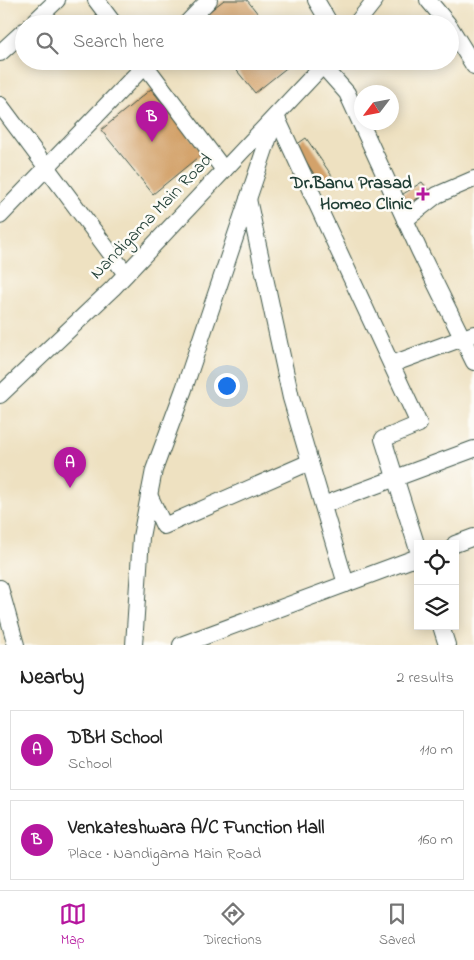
<!DOCTYPE html>
<meta charset="utf-8">
<style>
body{margin:0;font-family:"Indie Flower",sans-serif;background:#f2f2f2;color:#222}
.controls{position:absolute;right:15px;bottom:15px;display:grid;overflow:hidden;border-radius:0px;box-shadow:0 2px 12px #0003}
.controls button{width:45px;height:45px;display:grid;place-items:center;padding:0;border:0;border-bottom:1px solid #e0e0e0;background:#fff;color:#222;font:25px sans-serif}
.compass{position:absolute;left:354px;top:85px;width:45px;height:45px;border-radius:50%;background:#fff;box-shadow:0 2px 12px #0003;rotate:238deg}
.you{position:absolute;left:226px;top:385px;width:18px;height:18px;margin:-12px;border:4px solid #fff;border-radius:50%;background:#1a73e8;box-shadow:0 0 0 8px #1a73e833}
.badge{display:grid;place-items:center;width:32px;height:32px;border-radius:50%;background:#b5179e;color:#fff;font-size:16px;font-weight:700}
.pin{position:absolute;translate:-50% -41px;filter:drop-shadow(0 1px 2px #0008)}
.pin::after{content:'';position:absolute;top:26px;width:18px;height:15px;background:inherit;clip-path:polygon(0 0,100% 0,50% 100%)}
.list{margin:0;padding:0;list-style:none}
h2{display:flex;justify-content:space-between;align-items:center;height:65px;margin:0;padding:0 20px;font-size:21px}
h2 small{font-size:16px;font-weight:400;color:#767676}
.list li{display:grid;grid-template-columns:32px 1fr auto;gap:15px;align-items:center;box-sizing:border-box;height:80px;margin:0 10px 10px;padding:0 10px;border:1px solid #e0e0e0;border-radius:0px}
.list b{display:block;font-size:19px;white-space:nowrap}
.list p{margin:0;font-size:16px;white-space:nowrap;color:#767676}
.list em{font-size:16px;font-style:normal;color:#767676}
.icon{flex:none;width:28px;height:28px;fill:none;stroke:currentColor;stroke-width:2;stroke-linecap:round;stroke-linejoin:round}
.map{position:relative;flex:none;width:474px;height:645px;overflow:hidden}
.search{position:absolute;background:#fff;box-shadow:0 2px 12px #0003;left:15px;right:15px;top:15px;height:55px;display:flex;align-items:center;gap:12px;box-sizing:border-box;padding:0 18px;border-radius:28px;color:#767676;font-size:19px}
.sheet{height:245px;background:#fff}
nav{display:flex;justify-content:space-around;align-items:center;box-sizing:border-box;height:70px;border-top:1px solid #e0e0e0;background:#fff;font-size:14px;color:#767676}
nav a{display:grid;justify-items:center;gap:2px}
nav .on{color:#b5179e}
.map>svg:first-child{display:block}
</style>
<div class="map">
<svg width="474" height="645" viewBox="0 0 474 645">
<rect width="100%" height="100%" fill="#fdfcf7"/>
<filter id="ink" filterUnits="userSpaceOnUse"><feTurbulence type="fractalNoise" baseFrequency=".02" numOctaves="2"/><feDisplacementMap in="SourceGraphic" scale="10" xChannelSelector="R" yChannelSelector="G"/><feConvolveMatrix kernelMatrix="1 2 1 2 8 2 1 2 1" color-interpolation-filters="sRGB"/></filter>
<filter id="wash" filterUnits="userSpaceOnUse"><feTurbulence type="fractalNoise" baseFrequency=".0096" numOctaves="4" result="noise"/><feDisplacementMap in="SourceGraphic" scale="20" xChannelSelector="R" yChannelSelector="G"/><feGaussianBlur stdDeviation="1.12" result="paint"/><feColorMatrix in="noise" values="0 0 0 0 0 0 0 0 0 0 0 0 0 0 0 0 0 1.4 0 .05"/><feComposite in="paint" operator="in"/></filter>
<g filter="url(#wash)">
<rect width="100%" height="100%" fill="#eee1c1"/>
<g id="blocks">
<g fill="#d3a26a">
<polygon points="224,0 247,0 266,24 200,24 197,21"/>
<polygon points="229,61 295,61 255,93"/>
<polygon points="151,89 203,153 153,194 101,130"/>
<polygon points="306,138 332,176 320,184 296,145"/>
<polygon points="422,182 429,191 406,206 400,196"/>
</g>
</g>
</g>
<g filter="url(#ink)">
<use href="#blocks" fill-opacity="0" stroke="#3e5649" stroke-width="1"/>
<g fill="none" stroke-linecap="round" stroke-linejoin="round">
<defs>
<g id="minor">
<polyline points="96,0 114,24"/>
<polyline points="316,0 330,24"/>
<polyline points="428,0 448,24"/>
<polyline points="32,24 57,0"/>
<polyline points="186,24 209,0"/>
<polyline points="356,24 375,0"/>
<polyline points="450,27 474,66"/>
<polyline points="0,53 24,31"/>
<polyline points="142,61 224,170"/>
<polyline points="323,66 347,93 419,250 474,362"/>
<polyline points="0,105 126,274"/>
<polyline points="276,116 419,424 383,439 418,550"/>
<polyline points="248,199 291,398 346,584"/>
<polyline points="0,216 149,61"/>
<polyline points="405,220 437,195 474,179"/>
<polyline points="392,364 474,334"/>
<polyline points="0,395 113,288 327,61"/>
<polyline points="149,495 164,526 310,462"/>
<polyline points="323,505 474,449"/>
<polyline points="455,544 474,537"/>
<polyline points="0,588 16,645"/>
<polyline points="441,626 447,645"/>
<polyline points="134,645 141,537 154,470 184,389 276,116"/>
<polyline points="181,645 418,557"/>
</g>
</defs>
<use href="#minor" stroke="#3e5649" stroke-width="18"/>
<use href="#minor" stroke="#fff" stroke-width="16"/>
</g>
</g>
<path fill="#b5179e" stroke="#fdfcf7" stroke-width="2" d="M420.5 186.5h5v5h5v5h-5v5h-5v-5h-5v-5h5z"/>
<g text-anchor="middle" dominant-baseline="central" stroke-width="5" stroke-linejoin="round" paint-order="stroke">
<g font-size="18" font-weight="bold" fill="#1f3d34" stroke="#fdfcf7" text-anchor="end">
<text x="412" y="184">Dr.Banu Prasad<tspan x="412" dy="21">Homeo Clinic</tspan></text>
</g>
<g font-size="18" fill="#1f3d34" stroke="#fdfcf7">
<text transform="translate(152 217) rotate(-46)">Nandigama Main Road</text>
</g>
</g>
</svg>
<div class="controls">
<button><svg class="icon" aria-label="locate" viewBox="0 0 24 24"><circle cx="12" cy="12" r="6"/><path d="M12 2v4M12 18v4M2 12h4M18 12h4"/></svg></button>
<button><svg class="icon" aria-label="layers" viewBox="0 0 24 24"><path d="M12 4l9 5-9 5-9-5zM3 14l9 5 9-5"/></svg></button>
</div>
<svg class="compass" viewBox="-18 -18 36 36"><path d="M0-13l5 13h-10z" fill="#e53935"/><path d="M0 13l5-13h-10z" fill="#767676"/></svg>
<div class="you"></div>
<div class="pin badge" style="left:70px;top:488px">A</div>
<div class="pin badge" style="left:152px;top:142px">B</div>
<div class="search"><svg class="icon" aria-label="search" viewBox="0 0 24 24"><circle cx="10" cy="10" r="6"/><path d="M15 15l6 6"/></svg>Search here</div>
</div>
<section class="sheet">
<h2>Nearby<small>2 results</small></h2>
<ul class="list">
<li><span class="badge">A</span><div><b>DBH School</b><p>School</p></div><em>110 m</em></li>
<li><span class="badge">B</span><div><b>Venkateshwara A/C Function Hall</b><p>Place · Nandigama Main Road</p></div><em>160 m</em></li>
</ul>
</section>
<nav>
<a class="on"><svg class="icon" aria-label="map" viewBox="0 0 24 24"><path d="M3 6l6-2 6 2 6-2v14l-6 2-6-2-6 2zM9 4v14M15 6v14"/></svg>Map</a>
<a><svg class="icon" aria-label="directions" viewBox="0 0 24 24"><path d="M12 3l9 9-9 9-9-9zM9 14v-3h6M13 9l2 2-2 2"/></svg>Directions</a>
<a><svg class="icon" aria-label="saved" viewBox="0 0 24 24"><path d="M7 4h10v16l-5-4-5 4z"/></svg>Saved</a>
</nav>
